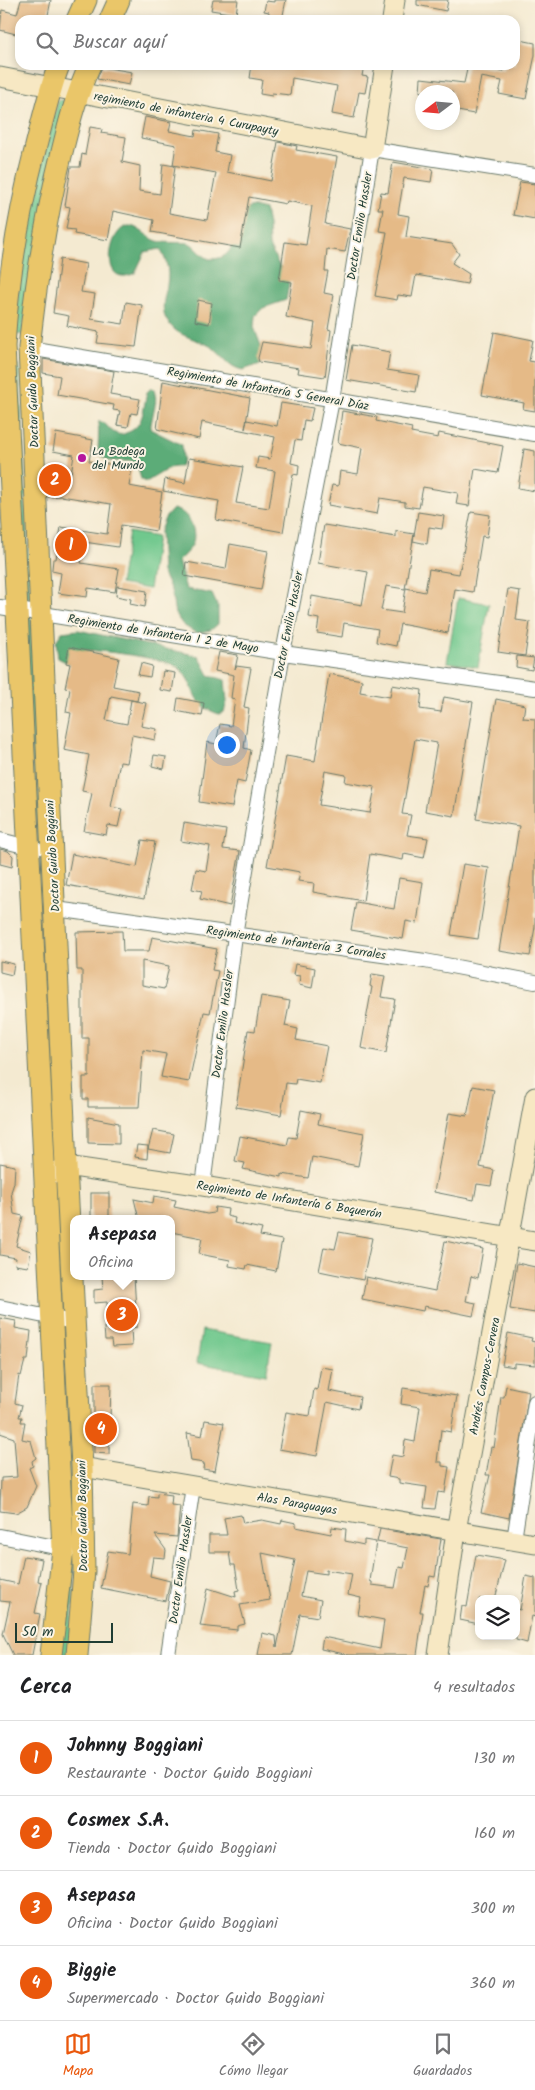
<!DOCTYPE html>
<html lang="es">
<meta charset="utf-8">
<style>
body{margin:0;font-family:Kalam,sans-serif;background:#f2f2f2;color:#202124}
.controls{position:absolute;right:15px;bottom:15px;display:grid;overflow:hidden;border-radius:10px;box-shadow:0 2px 8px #0003}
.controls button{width:45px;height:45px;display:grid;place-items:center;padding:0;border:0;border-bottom:1px solid #e0e0e0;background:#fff;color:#202124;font:25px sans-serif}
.compass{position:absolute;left:415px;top:85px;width:45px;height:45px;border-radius:50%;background:#fff;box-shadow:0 2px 8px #0003;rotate:254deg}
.scale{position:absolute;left:15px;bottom:12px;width:98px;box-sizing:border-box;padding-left:5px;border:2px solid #1f3d34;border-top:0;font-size:14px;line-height:18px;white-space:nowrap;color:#1f3d34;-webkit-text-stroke:4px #fcf5e5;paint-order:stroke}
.you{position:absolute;left:226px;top:744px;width:18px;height:18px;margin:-12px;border:4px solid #fff;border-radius:50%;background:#1a73e8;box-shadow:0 0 0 8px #1a73e833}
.badge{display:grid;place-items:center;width:32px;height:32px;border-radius:50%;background:#ea580c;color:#fff;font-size:16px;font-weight:700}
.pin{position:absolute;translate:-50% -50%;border:2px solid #fff;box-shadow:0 1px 5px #0006}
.popup{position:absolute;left:70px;top:1215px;width:105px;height:65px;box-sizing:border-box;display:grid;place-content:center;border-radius:10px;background:#fff;filter:drop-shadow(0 1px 4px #0005);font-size:16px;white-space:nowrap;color:#757577}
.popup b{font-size:19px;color:#202124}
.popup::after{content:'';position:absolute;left:50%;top:100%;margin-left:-10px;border:10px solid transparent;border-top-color:#fff}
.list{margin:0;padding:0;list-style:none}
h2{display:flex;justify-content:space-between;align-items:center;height:65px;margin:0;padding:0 20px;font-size:21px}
h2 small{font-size:16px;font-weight:400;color:#757577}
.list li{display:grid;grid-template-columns:32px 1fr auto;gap:15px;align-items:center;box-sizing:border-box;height:75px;padding:0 20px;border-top:1px solid #e0e0e0}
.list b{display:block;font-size:19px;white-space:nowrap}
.list p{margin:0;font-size:16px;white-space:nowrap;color:#757577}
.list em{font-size:16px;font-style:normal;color:#757577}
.icon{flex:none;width:28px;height:28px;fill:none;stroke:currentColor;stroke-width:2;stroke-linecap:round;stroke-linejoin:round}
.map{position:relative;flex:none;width:535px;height:1655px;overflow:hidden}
.search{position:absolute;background:#fff;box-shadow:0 2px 8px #0003;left:15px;right:15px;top:15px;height:55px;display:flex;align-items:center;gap:12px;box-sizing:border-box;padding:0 18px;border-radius:15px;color:#757577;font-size:19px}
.sheet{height:365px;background:#fff}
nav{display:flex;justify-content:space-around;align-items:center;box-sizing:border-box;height:70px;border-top:1px solid #e0e0e0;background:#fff;font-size:14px;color:#757577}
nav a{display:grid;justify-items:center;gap:2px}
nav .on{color:#ea580c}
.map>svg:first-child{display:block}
</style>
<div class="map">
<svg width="535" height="1655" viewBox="0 0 535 1655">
<rect width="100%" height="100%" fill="#fcf5e5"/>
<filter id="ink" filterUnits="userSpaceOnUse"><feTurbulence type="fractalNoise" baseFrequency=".02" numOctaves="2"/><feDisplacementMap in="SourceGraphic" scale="10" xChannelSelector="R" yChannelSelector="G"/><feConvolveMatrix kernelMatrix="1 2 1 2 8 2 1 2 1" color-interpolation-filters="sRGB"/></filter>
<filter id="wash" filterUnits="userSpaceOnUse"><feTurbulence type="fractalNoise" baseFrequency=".0096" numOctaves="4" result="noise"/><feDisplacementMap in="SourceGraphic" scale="20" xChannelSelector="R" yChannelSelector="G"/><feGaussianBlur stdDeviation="1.12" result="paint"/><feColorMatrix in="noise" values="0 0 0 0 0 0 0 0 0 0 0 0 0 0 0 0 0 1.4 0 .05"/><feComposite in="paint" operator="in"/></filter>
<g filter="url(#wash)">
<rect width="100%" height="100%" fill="#f4ead1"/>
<g fill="#70c88d" stroke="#488260">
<polygon points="61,100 65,101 22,334 14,335 23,240 58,101"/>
<polygon points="15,365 19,365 30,596 26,599"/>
<polygon points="129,532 157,537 149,589 120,584"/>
<polygon points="458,598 489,604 478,667 447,662"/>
<polygon points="21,618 31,618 31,620 41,843 38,844"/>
<polygon points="202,1330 272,1342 266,1375 197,1363"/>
<polygon points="70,1566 75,1566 70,1655 58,1655"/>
</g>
<g fill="#5cac78" stroke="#3e7456">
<path d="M 253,207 L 265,210 L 268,225 L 269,246 L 289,284 L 286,300 L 263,308 L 255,316 L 254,327 L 264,354 L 260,364 L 243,370 C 227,367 223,354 210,346 C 199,340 184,337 175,330 C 146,305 183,285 160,249 L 145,252 L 135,273 C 98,291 108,225 130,226 C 139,227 148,238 157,241 C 166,244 187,241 191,244 C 197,248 201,255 209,259 C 220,259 227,257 232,246 L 242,210 Z"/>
<path d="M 151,388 L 154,389 L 156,400 L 150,429 L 182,445 L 183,459 L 180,466 L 169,468 L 146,482 L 141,479 L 137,465 L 133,461 L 109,461 L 98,454 L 99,421 C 107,423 108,429 115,433 C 119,435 122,435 126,433 C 145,427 143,407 147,392 Z"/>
<path d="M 173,509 C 189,511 198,531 192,545 C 189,551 183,556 178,561 L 186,589 L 212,594 L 218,607 L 218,624 L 211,630 L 196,633 L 183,625 L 175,614 L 171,590 L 162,572 L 160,531 L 165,518 Z"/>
<path d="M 78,630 L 199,656 L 209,675 L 225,680 L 227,702 L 224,712 L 219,714 C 188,704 198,687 180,669 C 168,658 104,651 86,650 L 70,664 L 58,658 L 56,641 L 62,632 Z"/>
</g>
<g id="blocks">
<g fill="#e5ba87" fill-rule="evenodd">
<polygon points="21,0 51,0 47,20 20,20 20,35 0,30 2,10 17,14"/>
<polygon points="213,0 238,0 236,14 211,10"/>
<polygon points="274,0 286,0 282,20 268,20 269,12 264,11 266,1 274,2"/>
<polygon points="417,0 448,0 446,11 417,5"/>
<polygon points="515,39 535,43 535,55 526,99 499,94 502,81 481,77 474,114 452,110 452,92 420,92 421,78 464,83 468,65 504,71 505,65 515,65"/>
<polygon points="252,65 323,67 324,65 364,65 362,76 368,77 365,93 359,92 354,118 332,114 337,86 292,78 290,95 272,93 272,96 260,94 262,80 250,78"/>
<polygon points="102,67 132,72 129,85 97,79"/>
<polygon points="145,117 171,122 169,131 195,136 196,130 218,134 215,152 230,155 227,172 271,181 278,142 297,146 296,150 337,157 325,224 350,229 345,252 327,249 325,271 328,271 324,293 334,295 328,329 331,330 325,377 298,373 299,368 259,362 258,358 262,342 311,349 315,323 286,317 292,282 279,280 285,242 306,245 312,206 287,201 286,204 249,197 240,248 152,232 154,220 113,211 108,240 74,234 75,230 66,229 70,207 65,206 71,167 80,167 82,154 85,155 90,127 102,129 101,133 126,137 122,162 140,166 139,191 160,194 163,164 175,166 169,213 207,220 216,173 173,165 176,145 141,138"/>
<polygon points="393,162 433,169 431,182 404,178 398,214 409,216 406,237 452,244 459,254 452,263 469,274 467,284 416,275 412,297 398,295 397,300 375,296 387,232 379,231 383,209 378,209 381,192 388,193"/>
<polygon points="520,182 535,184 535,219 513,215"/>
<polygon points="60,259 86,264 81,292 95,294 91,319 123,324 126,302 142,305 136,347 97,343 99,332 67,326 69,316 53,313"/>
<polygon points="198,300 212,303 209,324 195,321"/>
<polygon points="494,332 533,340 529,361 535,362 535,411 523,409 524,403 482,395"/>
<polygon points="352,345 390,352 387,370 419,375 416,392 346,380"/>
<polygon points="43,359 114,371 110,394 140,399 137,414 131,413 128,427 117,425 120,411 113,410 114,405 57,395 60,376 43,373"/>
<polygon points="163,381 250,398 245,429 247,420 277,426 281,403 313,408 310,421 304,420 301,441 295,440 291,463 299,465 298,475 293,474 283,532 216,520 219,501 163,491 165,479 185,483 189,458 215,462 243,467 236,503 269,508 275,471 256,468 258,457 270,459 275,437 202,422 199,439 157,429"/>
<polygon points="342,411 377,417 376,421 412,428 411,433 438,438 439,433 503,446 498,473 475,469 469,506 456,504 458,493 423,487 419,508 405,506 405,502 380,498 377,514 328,505 332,485 338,486 340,471 358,474 362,448 338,443"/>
<polygon points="56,433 93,440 89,461 132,468 129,486 162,492 156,531 121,525 118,547 84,542 81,563 119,569 115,592 88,588 87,597 58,593 61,573 52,571 52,569 53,559 56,559 61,527 107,534 111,504 61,496 48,497 47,473 71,474 74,455 53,451"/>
<polygon points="524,449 535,451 535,491 518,488"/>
<polygon points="418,512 444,516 442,529 429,527 427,544 413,541"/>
<polygon points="471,512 490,515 487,537 482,536 473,592 455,589 448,633 400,624 396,646 376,642 378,629 344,623 342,637 317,633 319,619 309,617 312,596 362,605 368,572 318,563 324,525 396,537 396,531 414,534 405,589 386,586 381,610 402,613 406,588 425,592 429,569 459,574"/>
<polygon points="230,544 268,551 261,590 184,576 186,562 226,569"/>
<polygon points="117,586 147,591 145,607 130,604 131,599 116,596"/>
<polygon points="508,589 520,591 516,620 530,622 525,656 498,652"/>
<polygon points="69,647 119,658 113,686 139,691 137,701 111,696 106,720 127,724 131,700 146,703 141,726 157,729 155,740 132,735 127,763 120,762 111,807 122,809 118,827 108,825 106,835 84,831 92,793 82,791 89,755 64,750 71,713 66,712 70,689 65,688 70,664 66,663"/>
<polygon points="219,652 238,655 235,669 236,666 251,668 244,707 249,708 244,748 251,750 245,783 237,781 232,807 199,802 207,742 216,744 220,724 231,726 235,699 231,698 234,675 215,671"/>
<polygon points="517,656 534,658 532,670 516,667"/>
<polygon points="141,663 152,666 150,677 138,675"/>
<polygon points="163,671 175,673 172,692 160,690"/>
<path d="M 329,674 L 362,680 L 360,692 L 390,697 L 392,685 L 422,690 L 420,709 L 441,712 L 444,697 L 473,702 L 454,816 L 425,811 L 437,743 L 415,739 L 402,814 L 411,815 L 407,835 L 428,838 L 424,858 L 404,854 L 403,860 L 370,854 L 363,901 L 313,892 L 314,883 L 298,881 L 300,872 L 267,866 L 286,756 L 315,761 ZM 325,771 L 346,775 L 345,782 L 375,787 L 370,813 L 319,805 Z"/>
<polygon points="178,698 204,703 202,716 176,711"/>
<polygon points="496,699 525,705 523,718 535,719 535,927 530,956 499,951 519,826 476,819"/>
<polygon points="154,755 166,757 164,769 152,766"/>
<polygon points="184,823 226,830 223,849 240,851 230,906 200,899 202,891 192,889 196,869 206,871 210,846 181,841"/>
<polygon points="142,840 155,842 144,899 66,885 72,854 137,867"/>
<polygon points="0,849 8,851 13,856 12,867 0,864"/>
<polygon points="463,864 489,868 478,939 451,935"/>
<polygon points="399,878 423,882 417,923 406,921 403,939 351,930 356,902 394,909"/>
<path d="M 122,931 L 123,951 L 149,951 L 152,937 L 217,949 L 212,970 L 218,971 L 210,1013 L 204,1012 L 189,1082 L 161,1077 L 166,1054 L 143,1050 L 139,1107 L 88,1107 L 88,1099 L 83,1099 L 83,1077 L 89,1077 L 89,1038 L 82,1038 L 82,970 L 77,970 L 76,932 ZM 142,961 L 169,966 L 164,989 L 142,985 Z"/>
<polygon points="0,961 14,964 12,975 0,972"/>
<polygon points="295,964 315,968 312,988 299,985 300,976 293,975"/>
<polygon points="372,974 385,976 381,997 395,999 386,1053 361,1048 372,987 370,986"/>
<polygon points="261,996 290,1001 285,1026 298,1029 296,1040 327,1046 320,1083 296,1079 295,1084 286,1083 281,1115 236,1107 248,1030 255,1031"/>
<polygon points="473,1086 494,1090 480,1167 494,1170 491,1186 477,1184 474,1200 434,1192 449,1113 467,1116"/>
<polygon points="301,1110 320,1114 318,1124 364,1133 358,1166 312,1157 308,1178 282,1174 282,1177 243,1169 245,1163 235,1161 240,1136 287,1145 289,1137 296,1138"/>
<polygon points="88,1117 119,1123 119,1144 88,1143"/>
<polygon points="153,1130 174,1134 170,1153 148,1149"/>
<polygon points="137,1145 148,1146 147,1159 135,1157"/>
<polygon points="0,1163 15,1166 14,1183 11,1192 14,1214 23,1216 16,1246 31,1251 28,1267 15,1265 16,1258 0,1255"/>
<rect x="91" y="1193" width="18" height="26"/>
<polygon points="154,1196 176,1200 174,1207 207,1214 214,1213 215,1207 228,1209 227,1216 235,1218 234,1223 262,1229 260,1236 282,1240 276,1271 247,1265 246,1269 229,1266 230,1260 199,1254 202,1238 171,1232 171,1219 139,1219 134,1199 153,1203"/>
<polygon points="339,1232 372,1238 363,1280 319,1271 324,1247 335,1249"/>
<polygon points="445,1241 483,1249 478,1278 471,1276 466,1301 476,1303 473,1316 424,1306 423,1311 362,1299 366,1277 435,1291"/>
<polygon points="517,1263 535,1267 535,1313 510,1309"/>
<polygon points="102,1276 134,1276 137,1327 131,1328 132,1346 112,1347 111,1340 105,1340 104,1327 108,1327 107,1302 94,1303 94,1290 103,1289"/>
<polygon points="0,1318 16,1321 15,1328 31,1331 28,1360 25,1360 21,1376 19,1375 15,1403 22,1405 19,1417 22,1417 21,1422 25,1422 22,1439 31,1441 36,1458 32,1461 33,1466 29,1468 36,1486 27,1507 16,1513 0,1511 1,1478 17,1477 14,1438 0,1433"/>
<polygon points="508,1333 532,1338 531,1341 535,1342 535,1365 514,1363 514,1367 502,1365"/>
<polygon points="321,1367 333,1369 329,1391 360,1397 358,1409 327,1402 317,1456 279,1449 286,1412 310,1416 314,1389 317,1390"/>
<polygon points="94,1384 111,1384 109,1454 94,1453"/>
<polygon points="506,1386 529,1391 509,1518 481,1512 490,1475 486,1475 491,1447 494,1448 501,1397 504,1397"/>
<polygon points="403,1388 457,1396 451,1432 441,1430 437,1462 442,1462 442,1466 449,1467 445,1493 438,1492 435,1509 424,1508 427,1487 399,1483 399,1479 388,1477 392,1455 403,1457 405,1440 415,1442 420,1407 401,1404"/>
<polygon points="205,1420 224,1423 215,1471 203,1469 204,1463 191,1461 187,1433 202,1436"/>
<polygon points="157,1493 172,1495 171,1505 180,1506 177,1537 155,1535 166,1550 165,1558 153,1557 150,1576 170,1581 166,1601 101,1588 108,1551 128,1554 133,1504 148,1506 149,1496 157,1497"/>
<polygon points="241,1515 243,1523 262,1520 281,1524 282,1520 296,1523 296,1527 331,1534 332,1527 346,1529 345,1541 364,1545 364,1540 376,1542 370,1581 372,1582 372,1585 395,1588 399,1567 404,1568 408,1548 377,1542 380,1529 441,1539 435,1577 430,1576 428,1586 425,1585 420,1612 423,1612 417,1655 349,1655 321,1649 323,1637 380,1649 384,1620 358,1615 361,1598 348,1595 352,1574 326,1570 326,1574 306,1571 301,1596 321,1600 318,1617 300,1614 292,1655 258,1655 262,1633 276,1636 277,1647 295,1560 262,1553 270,1600 240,1605 245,1624 237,1626 237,1630 200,1626 208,1588 236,1597 235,1591 239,1590 235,1565 231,1565 229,1552 209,1552 209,1535 227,1535 224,1518"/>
<polygon points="476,1555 505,1560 495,1599 479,1599 479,1624 460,1620 462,1606 467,1607"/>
<polygon points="24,1556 42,1559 38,1581 42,1582 35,1613 40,1614 32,1655 13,1655 3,1634 10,1602 0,1601 0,1580 18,1584"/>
<polygon points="526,1576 535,1578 535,1617 532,1616 527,1643 516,1640 516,1609 520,1610"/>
</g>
</g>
</g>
<g filter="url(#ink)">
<use href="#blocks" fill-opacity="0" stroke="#6a7a6b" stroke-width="1"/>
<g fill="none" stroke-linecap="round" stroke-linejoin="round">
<defs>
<g id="street">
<polyline points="29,348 535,434"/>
<polyline points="0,607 283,653 535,688"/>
<polyline points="0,840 36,849"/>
<polyline points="56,909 425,961 535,982"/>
<polyline points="203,1186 235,935 283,653 332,400 372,149 535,175"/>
<polyline points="0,1307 73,1322"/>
<polyline points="0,1536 70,1550"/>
<polyline points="514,1540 535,1402"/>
<polyline points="168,1655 193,1486"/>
</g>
<g id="secondary">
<polyline points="392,20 395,0"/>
<polyline points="0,77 372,149 385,65"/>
<polyline points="55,1173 66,1166 203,1186 535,1241"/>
<polyline points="82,1467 535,1544"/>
<polyline points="438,1655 456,1531 535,1097"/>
</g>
<g id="primary">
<polyline points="77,20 86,0"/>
<polyline points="110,20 119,0"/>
<path d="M 51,1655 L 63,1549 L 4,346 C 8,278 19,212 36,146 C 43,119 49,91 59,65"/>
<path d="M 77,1655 L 84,1571 L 82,1467 L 66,1166 L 29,348 C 36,283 45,219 61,156 C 69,123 76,95 90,65"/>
</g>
</defs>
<use href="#street" stroke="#6a7a6b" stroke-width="16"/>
<use href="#secondary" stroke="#6a7a6b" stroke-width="21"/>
<use href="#primary" stroke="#6a7a6b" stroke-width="23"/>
<use href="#street" stroke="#fff" stroke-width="14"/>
<use href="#secondary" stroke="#f7e8c3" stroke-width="19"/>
<use href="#primary" stroke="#eac669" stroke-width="21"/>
</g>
</g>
<circle fill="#b5179e" stroke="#fcf5e5" stroke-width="2" cx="82" cy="458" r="5"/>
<g text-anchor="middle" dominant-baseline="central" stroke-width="4" stroke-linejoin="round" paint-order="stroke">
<g font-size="12" fill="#1f3d34" stroke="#fcf5e5">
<text transform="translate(186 114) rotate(11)">regimiento de infanteria 4 Curupayty</text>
<text transform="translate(360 226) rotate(-81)">Doctor Emilio Hassler</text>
<text transform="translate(268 389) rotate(10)">Regimiento de Infantería 5 General Díaz</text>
<text transform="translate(33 392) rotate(-92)">Doctor Guido Boggiani</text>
<text transform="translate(289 625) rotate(-79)">Doctor Emilio Hassler</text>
<text transform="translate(163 634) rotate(9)">Regimiento de Infantería 1 2 de Mayo</text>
<text transform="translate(53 856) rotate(-93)">Doctor Guido Boggiani</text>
<text transform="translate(296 943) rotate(8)">Regimiento de Infantería 3 Corrales</text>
<text transform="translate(223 1024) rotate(-83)">Doctor Emilio Hassler</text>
<text transform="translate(289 1200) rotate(9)">Regimiento de Infantería 6 Boquerón</text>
<text transform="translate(485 1376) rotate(-79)">Andrés Campos-Cervera</text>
<text transform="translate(297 1504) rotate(10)">Alas Paraguayas</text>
<text transform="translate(83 1516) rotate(-91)">Doctor Guido Boggiani</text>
<text transform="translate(181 1570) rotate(-82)">Doctor Emilio Hassler</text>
</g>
<g font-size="12" fill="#1f3d34" stroke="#fcf5e5" text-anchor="start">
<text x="92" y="451">La Bodega<tspan x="92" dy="14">del Mundo</tspan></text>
</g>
</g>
</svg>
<div class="controls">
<button><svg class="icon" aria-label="layers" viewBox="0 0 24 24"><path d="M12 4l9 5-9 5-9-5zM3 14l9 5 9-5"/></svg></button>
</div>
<svg class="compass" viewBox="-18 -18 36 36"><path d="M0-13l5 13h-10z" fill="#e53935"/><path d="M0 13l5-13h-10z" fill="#757577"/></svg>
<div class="scale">50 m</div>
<div class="you"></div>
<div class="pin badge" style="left:71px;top:545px">1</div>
<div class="pin badge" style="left:55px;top:480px">2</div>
<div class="pin badge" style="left:122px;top:1315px">3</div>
<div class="popup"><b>Asepasa</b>Oficina</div>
<div class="pin badge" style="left:101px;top:1429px">4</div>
<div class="search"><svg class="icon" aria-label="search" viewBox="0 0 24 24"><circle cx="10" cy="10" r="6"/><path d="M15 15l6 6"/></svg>Buscar aquí</div>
</div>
<section class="sheet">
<h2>Cerca<small>4 resultados</small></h2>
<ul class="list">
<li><span class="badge">1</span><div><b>Johnny Boggiani</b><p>Restaurante · Doctor Guido Boggiani</p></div><em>130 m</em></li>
<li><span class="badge">2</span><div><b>Cosmex S.A.</b><p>Tienda · Doctor Guido Boggiani</p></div><em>160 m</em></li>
<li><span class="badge">3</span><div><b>Asepasa</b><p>Oficina · Doctor Guido Boggiani</p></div><em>300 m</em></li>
<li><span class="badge">4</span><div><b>Biggie</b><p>Supermercado · Doctor Guido Boggiani</p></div><em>360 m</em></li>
</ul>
</section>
<nav>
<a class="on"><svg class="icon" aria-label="map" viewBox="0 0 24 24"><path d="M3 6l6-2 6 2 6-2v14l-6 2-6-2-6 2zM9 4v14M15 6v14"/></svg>Mapa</a>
<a><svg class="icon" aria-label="directions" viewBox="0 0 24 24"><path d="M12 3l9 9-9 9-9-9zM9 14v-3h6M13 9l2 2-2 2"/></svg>Cómo llegar</a>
<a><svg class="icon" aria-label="saved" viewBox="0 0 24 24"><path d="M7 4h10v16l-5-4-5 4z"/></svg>Guardados</a>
</nav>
